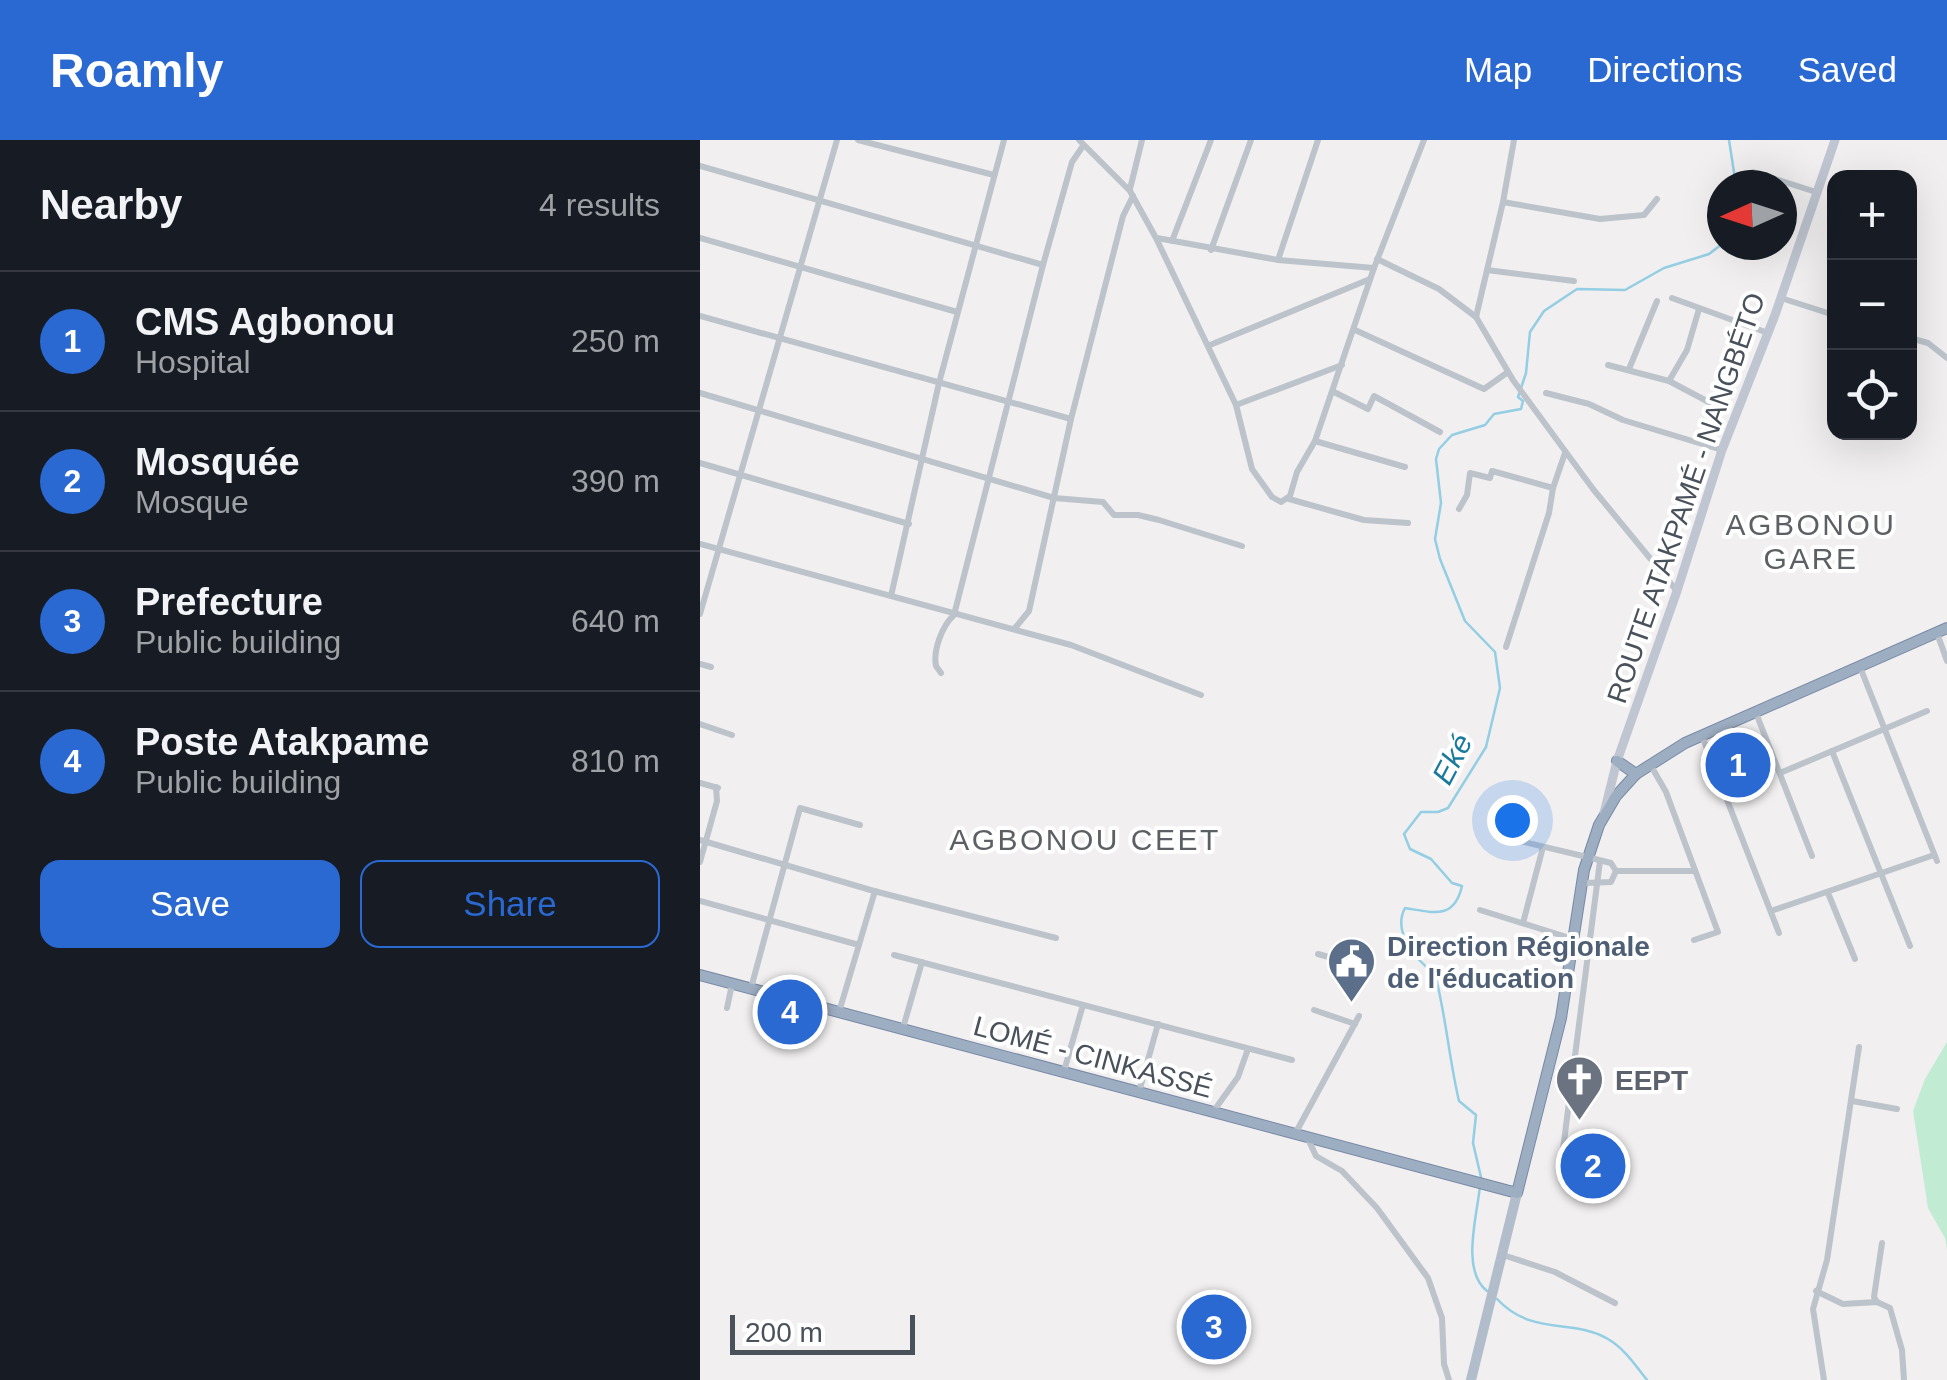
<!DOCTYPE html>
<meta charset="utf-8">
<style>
body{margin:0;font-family:Arial,sans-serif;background:#242831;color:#f1f3f6}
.controls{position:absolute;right:30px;top:30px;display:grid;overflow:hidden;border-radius:20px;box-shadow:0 10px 40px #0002}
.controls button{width:90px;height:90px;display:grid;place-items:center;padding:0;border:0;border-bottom:2px solid #363941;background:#171b24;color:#f1f3f6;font:50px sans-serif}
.compass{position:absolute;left:1007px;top:30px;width:90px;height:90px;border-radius:50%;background:#171b24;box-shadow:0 10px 40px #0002;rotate:267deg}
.scale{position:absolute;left:30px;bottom:25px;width:185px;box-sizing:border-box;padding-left:10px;border:5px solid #49515b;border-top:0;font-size:28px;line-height:35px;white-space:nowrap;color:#49515b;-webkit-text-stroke:8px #fff;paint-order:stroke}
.you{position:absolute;left:812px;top:680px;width:35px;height:35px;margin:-25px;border:8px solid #fff;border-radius:50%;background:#1a73e8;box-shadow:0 0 0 15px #1a73e833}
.badge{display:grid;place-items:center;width:65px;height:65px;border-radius:50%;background:#2a69d1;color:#fff;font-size:32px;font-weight:700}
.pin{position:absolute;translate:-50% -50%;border:5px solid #fff;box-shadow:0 2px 10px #0006}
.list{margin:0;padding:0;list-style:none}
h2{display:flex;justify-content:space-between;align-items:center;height:130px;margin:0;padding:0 40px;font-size:42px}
h2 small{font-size:32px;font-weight:400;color:#9ea1a6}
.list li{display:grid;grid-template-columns:65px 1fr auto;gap:30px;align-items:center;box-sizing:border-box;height:140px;padding:0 40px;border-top:2px solid #363941}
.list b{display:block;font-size:38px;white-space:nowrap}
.list p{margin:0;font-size:32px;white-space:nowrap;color:#9ea1a6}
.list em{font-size:32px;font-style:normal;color:#9ea1a6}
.actions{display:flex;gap:20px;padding:30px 40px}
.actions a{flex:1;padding:22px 0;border:2px solid #2a69d1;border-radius:20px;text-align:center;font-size:35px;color:#2a69d1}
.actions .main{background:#2a69d1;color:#fff}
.icon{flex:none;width:55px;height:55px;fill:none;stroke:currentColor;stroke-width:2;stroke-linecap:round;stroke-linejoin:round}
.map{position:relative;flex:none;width:1247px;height:1240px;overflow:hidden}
header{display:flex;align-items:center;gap:60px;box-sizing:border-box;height:140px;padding:0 50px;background:#2a69d1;color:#fff}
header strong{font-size:48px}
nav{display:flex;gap:55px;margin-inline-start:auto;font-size:35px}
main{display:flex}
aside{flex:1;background:#171b24}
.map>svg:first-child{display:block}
</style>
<header>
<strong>Roamly</strong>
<nav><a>Map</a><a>Directions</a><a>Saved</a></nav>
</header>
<main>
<aside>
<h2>Nearby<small>4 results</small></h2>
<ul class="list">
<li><span class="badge">1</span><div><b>CMS Agbonou</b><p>Hospital</p></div><em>250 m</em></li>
<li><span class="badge">2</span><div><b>Mosquée</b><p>Mosque</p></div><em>390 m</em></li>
<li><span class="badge">3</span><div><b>Prefecture</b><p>Public building</p></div><em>640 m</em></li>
<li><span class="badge">4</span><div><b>Poste Atakpame</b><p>Public building</p></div><em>810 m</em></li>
</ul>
<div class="actions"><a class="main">Save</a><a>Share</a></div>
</aside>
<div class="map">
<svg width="1247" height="1240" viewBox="0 0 1247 1240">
<rect width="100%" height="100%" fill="#f1efef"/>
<polygon fill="#c2ebd4" points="1247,902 1247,1109 1245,1098 1228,1068 1213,971 1225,939"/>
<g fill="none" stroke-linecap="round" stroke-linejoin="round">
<g stroke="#93cee4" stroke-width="2.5">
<polyline points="1029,0 1036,45"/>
<path d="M 781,1037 L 773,1003 L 776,975 L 759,961 C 749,919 746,876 735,834 C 716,820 692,792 705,768 C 732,772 754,781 762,746 L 752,743 L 731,719 L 710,709 L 704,694 L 721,672 L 738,672 L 748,668 L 786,607 L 800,548 L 795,512 L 765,481 L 740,419 L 735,399 L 741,363 L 736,319 L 739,309 L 752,295 L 785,285 L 794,274 L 821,269 L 823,261 L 818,257 L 826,233 L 830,192 L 844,171 L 877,149 L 925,150 L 964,128 L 1009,114 L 1022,104"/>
<path d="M 780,1045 C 778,1073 760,1130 787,1151"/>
<path d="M 797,1159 C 833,1197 872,1178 908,1199 C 925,1209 935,1225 947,1240"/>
</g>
<defs>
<g id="trunk">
<polyline points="917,621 936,634"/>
<polyline points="0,835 817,1053 861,878 884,730 899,685 916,656 936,634 985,603 1247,488"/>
</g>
</defs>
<use href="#trunk" stroke="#778aa5" stroke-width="12"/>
<g stroke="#bcc3cb" stroke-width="6">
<polyline points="158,0 294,35"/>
<polyline points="379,0 430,51 456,98 536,265 552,329 572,357 581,362 590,356 597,332 615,301 674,128 724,0"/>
<polyline points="0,26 343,125"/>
<polyline points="1053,32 1116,52"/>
<polyline points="430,49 442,0"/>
<polyline points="803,62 900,79 944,75 957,59"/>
<polyline points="0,98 257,172"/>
<polyline points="457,98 578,120 674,128"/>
<polyline points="472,101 511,0"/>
<polyline points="511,110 551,0"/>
<polyline points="677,119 739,149 776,177 813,240 893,349 977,451"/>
<polyline points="578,120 618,0"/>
<polyline points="787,130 874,141"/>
<polyline points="972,158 1068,193"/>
<polyline points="1081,158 1134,175"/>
<polyline points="0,176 371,279"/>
<polyline points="776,177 803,62 814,0"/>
<polyline points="655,190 784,249 808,232"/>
<polyline points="1210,198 1228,203 1247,218"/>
<polyline points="510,205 670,139"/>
<polyline points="908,225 969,241 1020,268"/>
<polyline points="929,229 957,161"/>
<polyline points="969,241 987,210 999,169"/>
<polyline points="634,252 668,269 674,256 740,292"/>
<polyline points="0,253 354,358 403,362 414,375 438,375 459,380 542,406"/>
<polyline points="846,253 889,264 923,280 1022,310"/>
<polyline points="536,265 642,225"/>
<polyline points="615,301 705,327"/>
<polyline points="0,323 209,384"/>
<polyline points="589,359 664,380 708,383"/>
<polyline points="759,369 767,355 770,333 790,338 792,331 853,348"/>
<polyline points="0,404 371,505 501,555"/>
<polyline points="191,456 239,243 304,0"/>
<polyline points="0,474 137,0"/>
<polyline points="315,488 329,471 371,279 423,76 433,56"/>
<polyline points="1237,493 1247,521"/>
<polyline points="806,507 849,373 853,348 865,313"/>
<polyline points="0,524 11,527"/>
<polyline points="1160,527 1237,721"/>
<path d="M 241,533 L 236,526 C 233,510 242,486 254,475 L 343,125 L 372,22 L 383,6"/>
<polyline points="1056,573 1112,716"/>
<polyline points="0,584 32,595"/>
<polyline points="1002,596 1079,793"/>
<polyline points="1132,611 1210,806"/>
<polyline points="950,624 966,652 1018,792 994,800"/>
<polyline points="1080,633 1227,571"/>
<polyline points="0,643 18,648"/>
<polyline points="803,697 887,717"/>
<polyline points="0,700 174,751 356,798"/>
<polyline points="891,718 911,723 916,731 995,731"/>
<polyline points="0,722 17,661 16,647"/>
<polyline points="886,743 911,742 916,731"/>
<polyline points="1128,753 1155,819"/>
<polyline points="0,761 159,805"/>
<polyline points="780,770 873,799"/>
<polyline points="1071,771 1234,715"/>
<polyline points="823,783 843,707"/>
<polyline points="618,814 660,826"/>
<polyline points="194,815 592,920"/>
<polyline points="51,848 100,668 160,685"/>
<polyline points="27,868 32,844"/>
<polyline points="614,870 655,884"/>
<polyline points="139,872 175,751"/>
<polyline points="203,888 222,822"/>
<polyline points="364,931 383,865"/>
<polyline points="439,952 458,884"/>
<polyline points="1152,961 1197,969"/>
<polyline points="513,972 538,937 548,909"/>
<polyline points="595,994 659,876"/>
<polyline points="608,999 616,1016 642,1031 677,1068 728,1138 742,1178 744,1224 749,1240"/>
<polyline points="862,1017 900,721"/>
<polyline points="803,1115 855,1132 915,1163"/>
<polyline points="1116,1151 1143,1164 1177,1162 1190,1168 1202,1210 1204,1240"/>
<polyline points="1177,1162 1174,1157 1182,1103"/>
<polyline points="1124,1240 1113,1169 1127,1120 1159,907"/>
</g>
<polyline stroke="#bfc6d1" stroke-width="9" points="904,673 917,621 977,451 1022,310 1075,175 1135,0"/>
<polyline stroke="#b1bdcb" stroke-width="10" points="771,1240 817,1053"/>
<use href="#trunk" stroke="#9eaec2" stroke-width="10"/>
</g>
<defs>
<symbol id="civic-pin" viewBox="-11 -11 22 30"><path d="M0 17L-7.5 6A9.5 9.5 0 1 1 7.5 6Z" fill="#5c6f8a" stroke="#fff"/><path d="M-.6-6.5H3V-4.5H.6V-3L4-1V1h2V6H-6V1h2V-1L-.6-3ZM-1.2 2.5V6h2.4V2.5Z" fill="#fff"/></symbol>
<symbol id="church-pin" viewBox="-11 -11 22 30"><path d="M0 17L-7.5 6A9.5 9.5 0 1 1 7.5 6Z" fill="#6b7280" stroke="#fff"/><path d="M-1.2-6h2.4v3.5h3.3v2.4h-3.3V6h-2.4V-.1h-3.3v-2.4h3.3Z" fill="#fff"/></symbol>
</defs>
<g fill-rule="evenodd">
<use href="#civic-pin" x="624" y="794" width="55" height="75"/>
<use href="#church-pin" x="852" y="912" width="55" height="75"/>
</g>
<g text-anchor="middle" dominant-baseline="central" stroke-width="8" stroke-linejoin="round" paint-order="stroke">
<g font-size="28" fill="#49515b" stroke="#fff">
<text transform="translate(986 358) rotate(-71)">ROUTE ATAKPAMÉ - NANGBÉTO</text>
<text transform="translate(393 917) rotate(15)">LOMÉ - CINKASSÉ</text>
</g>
<g font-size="28" font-weight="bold" fill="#4e5e75" stroke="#fff" text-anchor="start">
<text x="687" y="806">Direction Régionale<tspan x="687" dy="32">de l'éducation</tspan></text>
</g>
<g font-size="28" font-weight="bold" fill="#5b616d" stroke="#fff" text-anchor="start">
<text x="915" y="940">EEPT</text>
</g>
<g font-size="30" letter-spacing="2.5" fill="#5c5f63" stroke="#fff">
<text x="1111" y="384">AGBONOU<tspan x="1111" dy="34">GARE</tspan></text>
<text x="385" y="699">AGBONOU CEET</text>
</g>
<g font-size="30" font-style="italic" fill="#197a9d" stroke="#fff">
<text transform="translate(752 619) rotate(-62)">Eké</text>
</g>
</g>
</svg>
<div class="controls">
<button>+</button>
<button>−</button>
<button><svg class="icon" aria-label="locate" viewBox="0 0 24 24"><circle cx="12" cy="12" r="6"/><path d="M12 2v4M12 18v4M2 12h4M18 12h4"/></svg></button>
</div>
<svg class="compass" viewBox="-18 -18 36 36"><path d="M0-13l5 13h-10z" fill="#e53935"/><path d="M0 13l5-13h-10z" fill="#9ea1a6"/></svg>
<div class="scale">200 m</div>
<div class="you"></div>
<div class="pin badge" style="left:1038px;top:625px">1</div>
<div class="pin badge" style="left:893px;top:1026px">2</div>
<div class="pin badge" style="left:514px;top:1187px">3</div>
<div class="pin badge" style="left:90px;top:872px">4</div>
</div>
</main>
